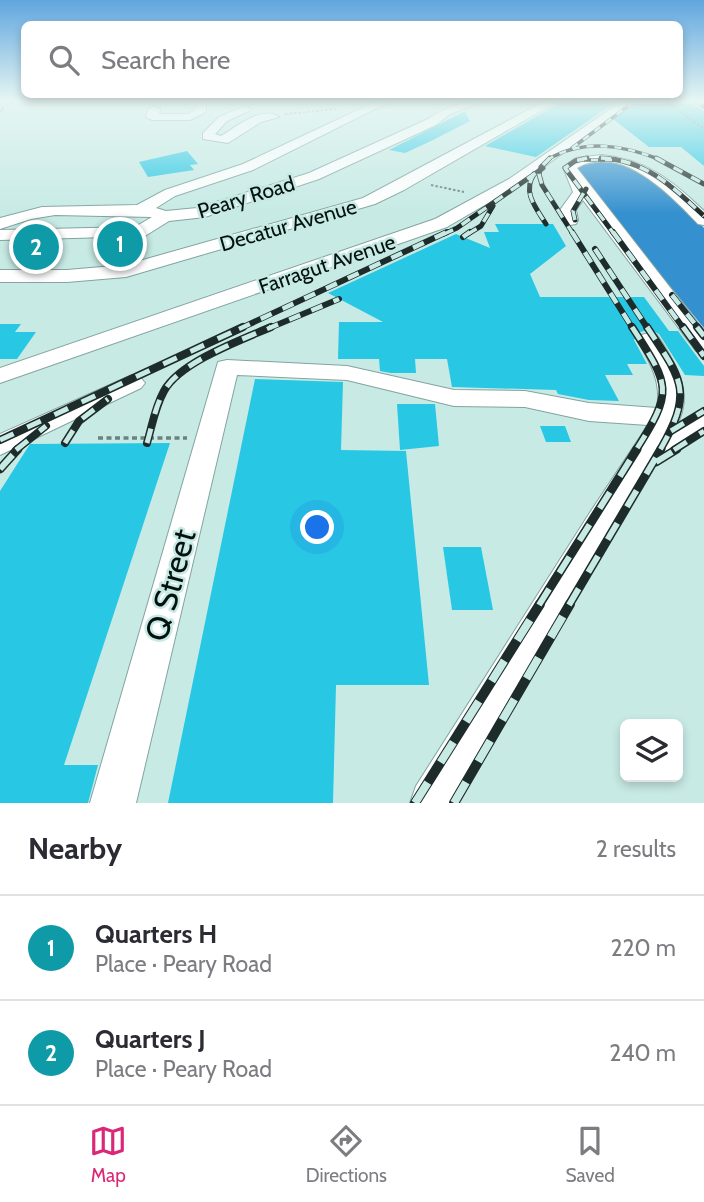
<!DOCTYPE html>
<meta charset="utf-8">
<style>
body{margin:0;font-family:Cabin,sans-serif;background:#f2f2f3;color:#2b2b33}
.controls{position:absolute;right:21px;bottom:21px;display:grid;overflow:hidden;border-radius:10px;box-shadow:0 4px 10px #0003}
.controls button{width:63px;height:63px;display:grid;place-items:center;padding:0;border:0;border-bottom:2px solid #e1e1e2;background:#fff;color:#2b2b33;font:35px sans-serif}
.you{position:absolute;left:318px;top:528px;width:24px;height:24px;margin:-18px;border:5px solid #fff;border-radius:50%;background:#1a73e8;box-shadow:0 0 0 10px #1a73e833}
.badge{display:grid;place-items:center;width:46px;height:46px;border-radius:50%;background:#db2777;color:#fff;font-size:23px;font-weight:700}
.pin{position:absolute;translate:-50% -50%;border:4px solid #fff;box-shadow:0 2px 7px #0006}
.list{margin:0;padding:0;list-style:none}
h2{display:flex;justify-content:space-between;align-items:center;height:91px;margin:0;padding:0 28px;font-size:30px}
h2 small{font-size:23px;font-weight:400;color:#7c7c81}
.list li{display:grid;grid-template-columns:46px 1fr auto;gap:21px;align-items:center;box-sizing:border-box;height:105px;padding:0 28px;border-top:2px solid #e1e1e2}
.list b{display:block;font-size:26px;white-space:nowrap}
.list p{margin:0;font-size:23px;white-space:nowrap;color:#7c7c81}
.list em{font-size:23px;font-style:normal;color:#7c7c81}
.icon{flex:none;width:38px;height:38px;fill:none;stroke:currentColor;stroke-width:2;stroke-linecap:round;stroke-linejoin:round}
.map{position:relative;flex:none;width:704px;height:803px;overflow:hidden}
.search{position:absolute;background:#fff;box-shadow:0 4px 10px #0003;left:21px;right:21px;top:21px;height:77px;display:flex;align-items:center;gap:18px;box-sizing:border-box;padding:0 24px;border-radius:10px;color:#7c7c81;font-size:26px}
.sheet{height:301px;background:#fff}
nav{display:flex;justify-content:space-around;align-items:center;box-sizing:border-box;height:98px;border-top:2px solid #e1e1e2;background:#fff;font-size:19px;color:#7c7c81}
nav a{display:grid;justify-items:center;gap:4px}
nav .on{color:#db2777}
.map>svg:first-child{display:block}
</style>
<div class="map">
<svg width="704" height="803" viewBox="0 0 704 803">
<rect width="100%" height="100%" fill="#c7eae5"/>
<path fill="#3490cf" d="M 601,162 C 649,164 672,197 704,228 L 704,328 L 577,172 L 579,166 Z"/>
<polygon fill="#c7eae5" points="704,494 704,668 701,665 685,530"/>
<g fill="#28c7e4">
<polygon points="563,101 617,101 536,157 485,146"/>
<polygon points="635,104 692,104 704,111 704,166 681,147 649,147 613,119"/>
<polygon points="465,111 470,121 431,141 405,153 389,150"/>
<polygon points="187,151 198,164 190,165 194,170 148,177 139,162"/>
<polygon points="495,224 553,224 566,246 530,274 540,297 644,297 669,331 678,331 695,354 704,366 704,376 685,375 659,334 650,330 640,332 634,340 647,364 627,364 633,375 605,375 619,401 589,400 558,394 556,390 452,387 447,359 415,359 416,373 391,373 380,371 379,359 338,359 339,322 383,322 328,293 456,234 490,248 484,232 499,232"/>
<polygon points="0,324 21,324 15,332 36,332 17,359 0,359"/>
<polygon points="255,379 343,382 341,450 406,451 429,685 336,685 333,803 168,803"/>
<polygon points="397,404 435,404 439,446 400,450"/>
<polygon points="540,426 565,426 571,442 546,442"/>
<polygon points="170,443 64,765 98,765 88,803 0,803 0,491 30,444"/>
<polygon points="443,547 481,547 493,610 452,610"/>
</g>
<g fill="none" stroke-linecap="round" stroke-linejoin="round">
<defs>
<g id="minor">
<polygon points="196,101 206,101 206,112 190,120 152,120 146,117 148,109 154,106 160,109 159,114 188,114 195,110"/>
<path d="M 377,101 L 391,101 L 253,170 L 175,196 L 156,208 L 166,211 L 197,208 L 309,173 L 428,119 C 446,107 463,101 484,101 L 450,114 L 436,125 L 319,179 L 205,217 L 169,221 L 145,236 L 0,240 L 0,230 L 135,227 L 152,217 L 55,215 L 31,219 L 0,229 L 0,218 L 42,207 L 137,205 L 165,190 L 243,164 Z"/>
<polygon points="545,101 558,101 404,190 375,204 126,277 67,282 0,282 0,270 67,270 125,265 363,198"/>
<polygon points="622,101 634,101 519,185 447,227 0,383 0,368 435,219 509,179"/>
<path d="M 245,106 L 251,109 L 249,111 L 227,121 L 215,134 L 221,136 C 236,127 262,105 279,117 L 261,122 L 228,143 L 203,139 L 203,133 L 219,117 Z"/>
<path d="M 602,155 C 646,159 673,181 704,211 L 704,225 L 698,224 C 671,196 621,142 577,168 L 704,331 L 704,353 L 696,351 L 583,200 L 576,210 L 578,220 L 576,224 L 570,225 L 562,220 L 560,210 L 573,192 L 563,167 L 576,158 Z"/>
<path d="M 649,333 L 657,335 C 676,363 695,394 676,426 L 704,412 L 704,434 L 652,465 L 459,803 L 410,803 L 416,786 L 589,514 L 648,425 L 589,421 L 525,407 L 454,406 L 347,380 L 237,375 L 136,803 L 90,803 L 218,362 L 227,360 L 347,366 L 454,390 L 525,391 L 589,403 L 657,408 C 662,382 650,362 637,340 L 641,335 Z"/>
<polygon points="132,375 141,378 145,383 141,388 0,455 0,434"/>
</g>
</defs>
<use href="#minor" stroke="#83a49f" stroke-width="2"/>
<g stroke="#6b837f" stroke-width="2" stroke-dasharray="2.5 2" stroke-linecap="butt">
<polyline points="668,103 704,129"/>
<polyline points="0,111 4,110 1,107 16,101"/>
<polyline points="285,114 336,109"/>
<polyline points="431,185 464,192"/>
</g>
<polyline stroke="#6b837f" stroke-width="3.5" stroke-dasharray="5 3.5" stroke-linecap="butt" points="98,438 187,438"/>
<use href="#minor" fill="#fff" fill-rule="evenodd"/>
<defs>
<g id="rail-far5">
<polyline points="695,101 704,107"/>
<polyline points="572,148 635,101"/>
<path d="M 547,160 C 583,138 623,145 661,160"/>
<polyline points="577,160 619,160"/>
</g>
<g id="rail-far4">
<polyline points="550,158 541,167 539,174 542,185 573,234"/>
<polyline points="587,158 575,161 565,168 614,234"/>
<path d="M 601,158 C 646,160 673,187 704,216"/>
<polyline points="656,158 704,184"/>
<path d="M 534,174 C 522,192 536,208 546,224"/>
<polyline points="575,220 573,211 586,189"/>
<polyline points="444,234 457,228 543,168"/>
<polyline points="468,234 481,226 493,206"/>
</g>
<g id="rail-far3">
<polyline points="572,232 633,329"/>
<polyline points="613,232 684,329"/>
<polyline points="463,237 470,232"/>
<polyline points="595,249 648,329"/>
<polyline points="672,295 699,329"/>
<polyline points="239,329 447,232"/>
<polyline points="267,329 339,299"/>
</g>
<g id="rail-far2">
<path d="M 632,327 C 670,386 674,390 636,450"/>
<path d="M 647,327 C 682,380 694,391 660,450"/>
<polyline points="683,327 704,356"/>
<polyline points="697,327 704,336"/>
<polyline points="671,431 704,411"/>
<polyline points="0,440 243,327"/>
<polyline points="65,443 79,421 108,399"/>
<path d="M 147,443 C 152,426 155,407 164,391 C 180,362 241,340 271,327"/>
<polyline points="16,450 46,426"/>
<polyline points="674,450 704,431"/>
</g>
<g id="rail-far1">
<polyline points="656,462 677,449"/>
<polyline points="0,469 18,449"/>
<polyline points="539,605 637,449"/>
<polyline points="569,605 661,449"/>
</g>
<g id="rail">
<polyline points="415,803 540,604"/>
<polyline points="454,803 570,604"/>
</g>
</defs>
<use href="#rail-far5" stroke="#1d2c2a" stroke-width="3.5"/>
<use href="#rail-far4" stroke="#1d2c2a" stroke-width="5"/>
<use href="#rail-far3" stroke="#1d2c2a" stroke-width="6"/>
<use href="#rail-far2" stroke="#1d2c2a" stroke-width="8"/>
<use href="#rail-far1" stroke="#1d2c2a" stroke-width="9"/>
<use href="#rail" stroke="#1d2c2a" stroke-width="10"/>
<use href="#rail-far5" stroke="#c7eae5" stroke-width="2.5" stroke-dasharray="7" stroke-linecap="butt"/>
<use href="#rail-far4" stroke="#c7eae5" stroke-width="3.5" stroke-dasharray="10" stroke-linecap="butt"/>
<use href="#rail-far3" stroke="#c7eae5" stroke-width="4.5" stroke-dasharray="12" stroke-linecap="butt"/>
<use href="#rail-far2" stroke="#c7eae5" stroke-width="5" stroke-dasharray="15" stroke-linecap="butt"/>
<use href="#rail-far1" stroke="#c7eae5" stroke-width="6" stroke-dasharray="19" stroke-linecap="butt"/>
<use href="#rail" stroke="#c7eae5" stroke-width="8" stroke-dasharray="24" stroke-linecap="butt"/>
</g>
<linearGradient id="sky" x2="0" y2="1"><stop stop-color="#60a6de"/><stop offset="0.47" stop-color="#e6f6f3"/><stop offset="1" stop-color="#e6f6f3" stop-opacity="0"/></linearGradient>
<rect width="704" height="214" fill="url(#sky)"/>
<g text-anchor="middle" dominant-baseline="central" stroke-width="5" stroke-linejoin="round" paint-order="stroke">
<g font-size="21" fill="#05110f" stroke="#c7eae5">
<text transform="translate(246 197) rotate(-17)">Peary Road</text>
<text transform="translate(288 225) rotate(-16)">Decatur Avenue</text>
<text transform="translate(327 264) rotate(-19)">Farragut Avenue</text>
</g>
<g font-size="32" fill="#05110f" stroke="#c7eae5">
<text transform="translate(170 585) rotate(-75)">Q Street</text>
</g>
</g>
</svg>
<div class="controls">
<button><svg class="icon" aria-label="layers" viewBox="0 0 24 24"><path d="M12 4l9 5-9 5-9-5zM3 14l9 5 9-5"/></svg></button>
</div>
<div class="you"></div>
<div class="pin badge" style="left:120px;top:244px;background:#0f9aa8">1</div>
<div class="pin badge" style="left:36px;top:247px;background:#0f9aa8">2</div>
<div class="search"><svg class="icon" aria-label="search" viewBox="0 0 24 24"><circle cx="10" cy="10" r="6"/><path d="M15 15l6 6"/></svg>Search here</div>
</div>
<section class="sheet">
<h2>Nearby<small>2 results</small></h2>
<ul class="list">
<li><span class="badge" style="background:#0f9aa8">1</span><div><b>Quarters H</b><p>Place · Peary Road</p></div><em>220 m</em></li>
<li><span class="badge" style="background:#0f9aa8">2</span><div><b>Quarters J</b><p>Place · Peary Road</p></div><em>240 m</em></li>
</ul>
</section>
<nav>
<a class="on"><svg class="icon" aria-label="map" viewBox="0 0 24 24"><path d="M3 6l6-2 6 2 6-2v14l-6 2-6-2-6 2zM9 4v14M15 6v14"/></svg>Map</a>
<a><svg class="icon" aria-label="directions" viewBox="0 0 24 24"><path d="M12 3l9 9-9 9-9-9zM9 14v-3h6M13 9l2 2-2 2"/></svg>Directions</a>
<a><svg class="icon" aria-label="saved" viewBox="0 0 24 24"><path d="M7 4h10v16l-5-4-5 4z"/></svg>Saved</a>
</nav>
